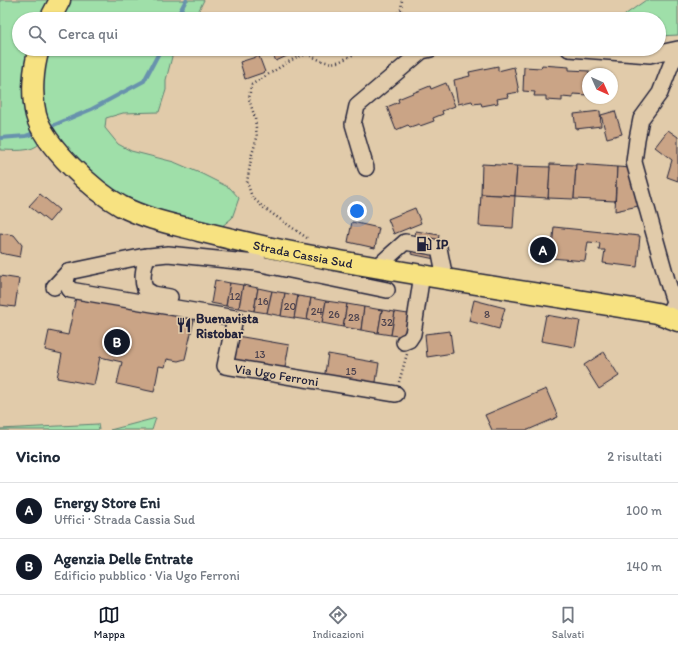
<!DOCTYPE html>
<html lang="it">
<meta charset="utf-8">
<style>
body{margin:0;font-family:Itim,sans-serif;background:#f2f2f3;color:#1f2937}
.compass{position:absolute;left:582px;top:68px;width:36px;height:36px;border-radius:50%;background:#fff;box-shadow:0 1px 3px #0004;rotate:135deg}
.you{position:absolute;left:357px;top:211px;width:14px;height:14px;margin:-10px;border:3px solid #fff;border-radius:50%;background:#1a73e8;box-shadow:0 0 0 6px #1a73e833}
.badge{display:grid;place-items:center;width:26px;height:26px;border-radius:50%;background:#111827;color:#fff;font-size:13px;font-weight:700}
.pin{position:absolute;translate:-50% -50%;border:2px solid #fff;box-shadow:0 1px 4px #0006}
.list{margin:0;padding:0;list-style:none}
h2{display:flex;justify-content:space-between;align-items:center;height:52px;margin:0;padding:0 16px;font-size:17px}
h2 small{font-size:13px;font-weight:400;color:#747a83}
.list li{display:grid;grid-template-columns:26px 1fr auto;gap:12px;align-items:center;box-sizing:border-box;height:56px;padding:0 16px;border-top:1px solid #e0e1e3}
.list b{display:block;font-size:15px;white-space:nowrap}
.list p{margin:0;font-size:13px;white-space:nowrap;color:#747a83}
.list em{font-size:13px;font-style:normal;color:#747a83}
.icon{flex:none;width:22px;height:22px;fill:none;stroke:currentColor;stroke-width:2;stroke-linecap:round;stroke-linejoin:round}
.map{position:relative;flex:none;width:678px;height:430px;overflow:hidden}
.search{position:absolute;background:#fff;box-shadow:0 1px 3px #0004;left:12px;right:12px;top:12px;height:44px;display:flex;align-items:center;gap:10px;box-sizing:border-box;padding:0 14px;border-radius:22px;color:#747a83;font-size:15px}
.sheet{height:164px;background:#fff}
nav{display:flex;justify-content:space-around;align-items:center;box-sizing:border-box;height:56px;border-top:1px solid #e0e1e3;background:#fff;font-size:11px;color:#747a83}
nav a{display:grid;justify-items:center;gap:2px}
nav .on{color:#111827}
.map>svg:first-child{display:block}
</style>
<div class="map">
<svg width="678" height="430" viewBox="0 0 678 430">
<rect width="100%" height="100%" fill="#e1cbaa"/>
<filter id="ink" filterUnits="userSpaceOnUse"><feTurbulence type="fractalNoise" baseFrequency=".025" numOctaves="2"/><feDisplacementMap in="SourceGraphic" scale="8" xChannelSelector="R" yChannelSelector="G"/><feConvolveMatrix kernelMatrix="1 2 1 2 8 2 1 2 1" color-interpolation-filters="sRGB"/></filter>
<g filter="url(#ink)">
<g fill="#9fdfa9" stroke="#608072">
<path d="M 0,0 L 51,0 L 42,19 L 19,19 L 19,49 L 31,49 L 40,143 C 32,153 12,150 0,150 Z"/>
<polygon points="67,0 204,0 197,14 193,19 57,19"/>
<polygon points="646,0 678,0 678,35 659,36 659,19 622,19 626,14"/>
<path d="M 47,49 L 174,49 L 166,80 L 166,90 L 159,112 L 123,113 L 106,118 L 105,128 L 118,144 L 131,151 L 174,162 L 202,174 L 230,188 L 239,198 L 232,218 L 221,227 C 198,222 174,218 153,210 C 118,198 90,173 66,145 C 59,138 52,130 48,121 C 38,99 43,72 47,49 Z"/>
<polygon points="156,418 152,430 110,430"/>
<polygon points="98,424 99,430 0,430 0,429"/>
</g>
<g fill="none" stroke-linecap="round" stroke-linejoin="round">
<g stroke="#6892ad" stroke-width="4">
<polyline points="176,19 186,0"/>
<polyline points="47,128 92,109 144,81 161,49"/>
<polyline points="0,138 26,136 37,132"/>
</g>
</g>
<g fill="#caa486" stroke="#22223b">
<polygon points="270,49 286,49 289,55 276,61"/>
<polygon points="259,56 265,72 245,79 240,62"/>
<polygon points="542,65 569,67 569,70 589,71 588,95 573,94 573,98 562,97 562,101 546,100 546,96 534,96 535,92 523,91 524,67 541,68"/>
<polygon points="498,66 498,71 514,67 519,92 507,94 508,97 497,99 498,103 482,106 481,103 473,104 472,101 458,104 454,80 470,76 469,72"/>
<polygon points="446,83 455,106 442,111 443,114 433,118 434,121 420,126 419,124 410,127 408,125 396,130 387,107 399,102 398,99 430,86 431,89"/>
<polygon points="600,111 601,126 576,129 574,114"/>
<polygon points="615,111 622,134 607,138 601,115"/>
<polygon points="668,130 678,137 678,181 667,177 672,160 655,147"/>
<polygon points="482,164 517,166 515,196 481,194"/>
<polygon points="550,164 576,165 574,199 548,198"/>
<polygon points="576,164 617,167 615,201 574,199"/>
<polygon points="517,166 550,167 548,198 515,196"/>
<polygon points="617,167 632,168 643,205 615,211"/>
<polygon points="40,194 59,210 49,222 29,206"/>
<polygon points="481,194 515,196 513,228 479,226"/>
<polygon points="415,208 421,223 394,234 388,219"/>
<polygon points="352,222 379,228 375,248 348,242"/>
<polygon points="554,227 640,236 637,267 603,263 605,250 599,250 600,243 588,242 585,261 551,258"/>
<polygon points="416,231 439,235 435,259 411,254"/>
<polygon points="0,233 14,235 22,245 20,257 0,253"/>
<polygon points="0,276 19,279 15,307 0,305"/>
<polygon points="215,280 230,283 226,306 211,303"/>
<polygon points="230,283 243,285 239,308 226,306"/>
<polygon points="243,285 258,288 254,311 239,308"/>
<polygon points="258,288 272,291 267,313 254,311"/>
<polygon points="272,291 285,293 281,316 267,313"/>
<polygon points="285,293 298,296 294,318 281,316"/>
<polygon points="298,296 311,298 307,320 294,318"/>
<polygon points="76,297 174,311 176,316 194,320 185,359 178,361 167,359 165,367 159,366 154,392 117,384 122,362 100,357 94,385 57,378 62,354 45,350 49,331 68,335"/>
<polygon points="311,298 326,301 322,323 307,320"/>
<polygon points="474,300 505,308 499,329 469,321"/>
<polygon points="326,301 347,304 343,327 322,323"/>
<polygon points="347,304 364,307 361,330 343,327"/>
<polygon points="364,307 382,310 378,333 361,330"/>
<polygon points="382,310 395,312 391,335 378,333"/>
<polygon points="395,312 408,314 404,337 391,335"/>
<polygon points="546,315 580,321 575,347 541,341"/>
<polygon points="450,331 453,353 427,357 425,334"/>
<polygon points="237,336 289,345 284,373 232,364"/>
<polygon points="604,352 619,376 599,389 584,365"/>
<polygon points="328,354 379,363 375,388 324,379"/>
<polygon points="546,389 558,417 528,430 492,430 485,415"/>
</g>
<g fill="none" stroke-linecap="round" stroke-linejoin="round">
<defs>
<g id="minor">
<polyline points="569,49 650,55 678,49"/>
<polyline points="366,168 353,124 357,106 422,51 431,49"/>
<path d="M 147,256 C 144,268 141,277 145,289 L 153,294 L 170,297"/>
<polyline points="256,263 387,290"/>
<polyline points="376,268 405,242 439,248 445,278"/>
<path id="s1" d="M 68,272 L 66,283 L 70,290 L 235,318 L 225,366 L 396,394"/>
<polyline points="54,287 68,272 140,257 168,254 256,263 259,246"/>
<polyline points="667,316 674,302 667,280 634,162 637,139 641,119 660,93 672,62 678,56"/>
<polyline points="404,342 409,340 413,334 422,274"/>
</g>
<g id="major">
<polyline points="50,19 60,0"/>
<path id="s2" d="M 39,49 C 33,69 31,95 36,115 C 44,146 94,191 121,206 C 146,219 172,224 199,231 C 231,239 264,247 297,253 C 416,276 537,293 657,313 L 678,321"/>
</g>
</defs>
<use href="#minor" stroke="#22223b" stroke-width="18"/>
<use href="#major" stroke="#22223b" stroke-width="23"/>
<g stroke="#22223b" stroke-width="2.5" stroke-dasharray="1 3" stroke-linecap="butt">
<polyline points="393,19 401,9 402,0"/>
<path d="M 307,238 L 264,208 L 252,197 L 247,182 L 252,154 L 257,138 L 255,118 L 249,99 L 251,85 L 295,58 L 307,54 C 334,68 337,64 362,49"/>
<polyline points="399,382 407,354"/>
</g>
<use href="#minor" stroke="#e1cbaa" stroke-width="15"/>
<use href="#major" stroke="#f7e281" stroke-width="20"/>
</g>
</g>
<defs>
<symbol id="fuel-bare" viewBox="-9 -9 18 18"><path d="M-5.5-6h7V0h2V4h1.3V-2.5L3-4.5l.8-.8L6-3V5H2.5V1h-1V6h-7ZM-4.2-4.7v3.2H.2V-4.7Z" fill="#22223b" stroke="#e1cbaa" stroke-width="2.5" paint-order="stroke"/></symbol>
<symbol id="restaurant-bare" viewBox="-9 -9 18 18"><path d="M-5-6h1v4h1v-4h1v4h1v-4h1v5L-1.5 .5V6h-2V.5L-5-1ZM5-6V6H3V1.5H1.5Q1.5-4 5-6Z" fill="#22223b" stroke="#e1cbaa" stroke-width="2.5" paint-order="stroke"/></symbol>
</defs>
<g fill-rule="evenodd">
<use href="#fuel-bare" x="413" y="233" width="22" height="22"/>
<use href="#restaurant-bare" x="173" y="314" width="22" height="22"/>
</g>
<g text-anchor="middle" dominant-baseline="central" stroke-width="3.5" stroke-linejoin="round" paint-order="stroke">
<g font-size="11" fill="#4c424e">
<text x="235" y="296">12</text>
<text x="263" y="301">16</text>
<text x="290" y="306">20</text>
<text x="317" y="311">24</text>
<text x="334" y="314">26</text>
<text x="487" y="314">8</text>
<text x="354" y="317">28</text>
<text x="387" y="322">32</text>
<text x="260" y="354">13</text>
<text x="351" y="371">15</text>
</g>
<g font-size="13" font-weight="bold" fill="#22223b" stroke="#e1cbaa" text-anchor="start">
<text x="436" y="244">IP</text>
<text x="196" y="318">Buenavista<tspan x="196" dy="15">Ristobar</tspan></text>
</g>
<g font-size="13" fill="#22223b" stroke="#e1cbaa">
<text stroke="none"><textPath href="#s2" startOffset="382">Strada Cassia Sud</textPath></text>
<text stroke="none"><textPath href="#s1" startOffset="288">Via Ugo Ferroni</textPath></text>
</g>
</g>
</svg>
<svg class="compass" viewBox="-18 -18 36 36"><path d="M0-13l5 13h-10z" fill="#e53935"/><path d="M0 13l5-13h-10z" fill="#747a83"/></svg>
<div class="you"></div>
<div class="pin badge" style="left:543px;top:250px">A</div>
<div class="pin badge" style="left:117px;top:342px">B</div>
<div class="search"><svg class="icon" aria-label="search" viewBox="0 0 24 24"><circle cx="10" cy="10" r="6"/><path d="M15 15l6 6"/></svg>Cerca qui</div>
</div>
<section class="sheet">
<h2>Vicino<small>2 risultati</small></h2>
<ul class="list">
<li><span class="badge">A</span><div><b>Energy Store Eni</b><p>Uffici · Strada Cassia Sud</p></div><em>100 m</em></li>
<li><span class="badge">B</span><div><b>Agenzia Delle Entrate</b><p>Edificio pubblico · Via Ugo Ferroni</p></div><em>140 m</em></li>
</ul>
</section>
<nav>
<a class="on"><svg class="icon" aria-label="map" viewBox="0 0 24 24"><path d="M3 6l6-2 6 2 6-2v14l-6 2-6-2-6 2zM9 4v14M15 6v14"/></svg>Mappa</a>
<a><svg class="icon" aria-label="directions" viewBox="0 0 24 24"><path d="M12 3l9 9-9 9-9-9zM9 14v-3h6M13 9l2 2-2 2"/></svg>Indicazioni</a>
<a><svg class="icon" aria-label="saved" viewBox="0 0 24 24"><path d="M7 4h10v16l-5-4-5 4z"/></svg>Salvati</a>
</nav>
